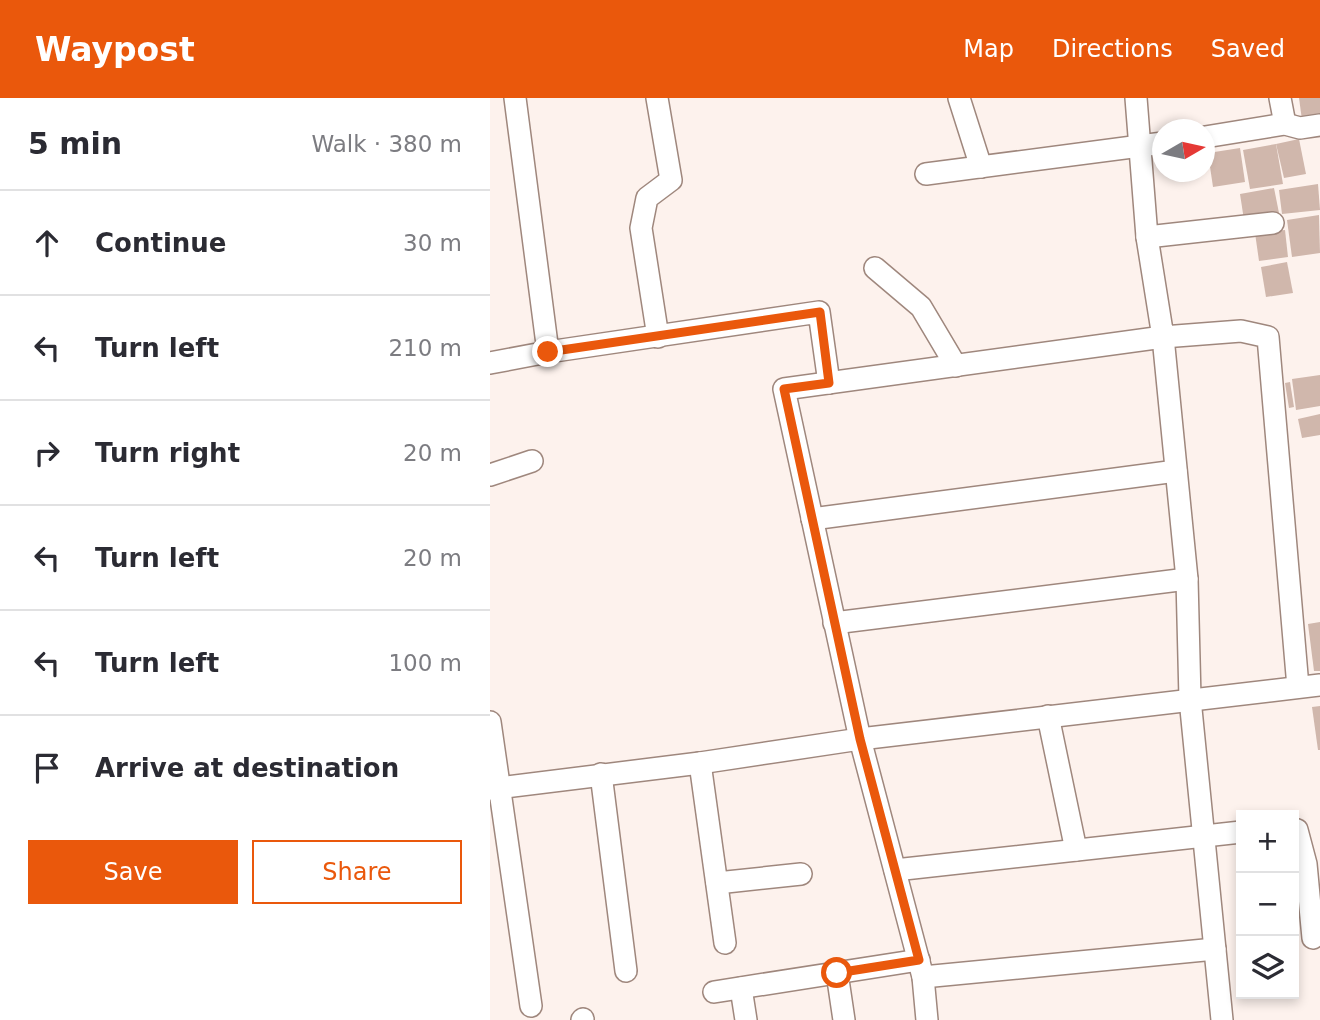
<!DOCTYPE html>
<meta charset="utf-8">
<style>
body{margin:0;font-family:"DejaVu Sans",sans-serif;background:#f7f7f7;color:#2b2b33}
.controls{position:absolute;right:21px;bottom:21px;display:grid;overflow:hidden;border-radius:0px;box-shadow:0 4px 10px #0003}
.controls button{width:63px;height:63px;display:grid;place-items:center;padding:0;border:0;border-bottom:2px solid #e1e1e2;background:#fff;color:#2b2b33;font:35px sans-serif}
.compass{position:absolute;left:662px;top:21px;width:63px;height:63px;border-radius:50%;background:#fff;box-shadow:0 4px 10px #0003;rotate:81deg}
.stop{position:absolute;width:21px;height:21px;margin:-16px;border:5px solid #ea580c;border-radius:50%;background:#fff}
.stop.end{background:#ea580c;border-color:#fff;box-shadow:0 2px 7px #0008}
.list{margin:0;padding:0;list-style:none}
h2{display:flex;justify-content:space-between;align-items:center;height:91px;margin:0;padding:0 28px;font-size:30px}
h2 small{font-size:23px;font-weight:400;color:#7c7c81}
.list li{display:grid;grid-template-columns:46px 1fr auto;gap:21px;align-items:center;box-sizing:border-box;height:105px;padding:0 28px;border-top:2px solid #e1e1e2}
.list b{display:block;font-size:26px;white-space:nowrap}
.list em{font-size:23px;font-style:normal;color:#7c7c81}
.actions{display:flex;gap:14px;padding:21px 28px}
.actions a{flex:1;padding:16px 0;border:2px solid #ea580c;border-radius:0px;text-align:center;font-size:24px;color:#ea580c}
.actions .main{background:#ea580c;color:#fff}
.icon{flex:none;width:38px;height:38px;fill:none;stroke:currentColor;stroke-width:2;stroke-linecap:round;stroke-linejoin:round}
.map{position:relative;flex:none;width:830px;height:922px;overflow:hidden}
header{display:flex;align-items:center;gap:42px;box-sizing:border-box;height:98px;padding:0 35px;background:#ea580c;color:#fff}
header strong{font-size:33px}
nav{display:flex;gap:38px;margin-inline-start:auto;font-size:24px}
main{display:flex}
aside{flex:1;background:#fff}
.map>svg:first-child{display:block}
</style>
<header>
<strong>Waypost</strong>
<nav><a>Map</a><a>Directions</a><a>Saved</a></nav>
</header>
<main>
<aside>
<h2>5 min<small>Walk · 380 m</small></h2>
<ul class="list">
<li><svg class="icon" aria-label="ahead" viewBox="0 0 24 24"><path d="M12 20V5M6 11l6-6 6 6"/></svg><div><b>Continue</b></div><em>30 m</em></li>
<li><svg class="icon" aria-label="left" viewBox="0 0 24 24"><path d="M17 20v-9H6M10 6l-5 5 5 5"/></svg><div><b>Turn left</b></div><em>210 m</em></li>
<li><svg class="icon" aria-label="right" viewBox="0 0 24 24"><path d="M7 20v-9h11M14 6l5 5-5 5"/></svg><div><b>Turn right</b></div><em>20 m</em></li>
<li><svg class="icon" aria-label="left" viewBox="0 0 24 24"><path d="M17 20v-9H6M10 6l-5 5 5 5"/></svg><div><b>Turn left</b></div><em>20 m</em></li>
<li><svg class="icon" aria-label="left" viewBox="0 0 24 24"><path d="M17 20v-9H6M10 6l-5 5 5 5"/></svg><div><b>Turn left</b></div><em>100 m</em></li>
<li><svg class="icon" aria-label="arrive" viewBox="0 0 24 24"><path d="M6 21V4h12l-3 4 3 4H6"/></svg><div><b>Arrive at destination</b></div></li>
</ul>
<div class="actions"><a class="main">Save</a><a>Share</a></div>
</aside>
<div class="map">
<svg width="830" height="922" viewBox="0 0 830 922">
<rect width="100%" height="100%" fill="#fdf2ed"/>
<g fill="#d0b7ac">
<polygon points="809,0 830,0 830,20 812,22"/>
<polygon points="809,41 816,76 794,80 786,46"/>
<polygon points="786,46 793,86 760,91 753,52"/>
<polygon points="750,50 755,84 723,89 718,55"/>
<polygon points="828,86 830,112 792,116 789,92"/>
<polygon points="784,90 789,115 754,122 750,96"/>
<polygon points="829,117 830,155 802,159 797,122"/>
<polygon points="795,132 798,159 769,163 765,135"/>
<polygon points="797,164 803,195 776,199 771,169"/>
<polygon points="830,277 830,308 806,312 802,281"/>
<polygon points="800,284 804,309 799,310 795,285"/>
<polygon points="830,316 830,337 812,340 808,321"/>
<polygon points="830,524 830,573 824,573 818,526"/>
<polygon points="830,608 830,652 828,652 822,609"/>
</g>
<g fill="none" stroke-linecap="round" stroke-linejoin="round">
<defs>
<g id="minor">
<polyline points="25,0 58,254"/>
<polyline points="167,0 181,82 157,100 151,130 168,239"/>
<polyline points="469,0 491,69"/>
<polyline points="646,0 657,139 673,239 751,233 778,239 808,589"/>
<polyline points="790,0 795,26"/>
<polyline points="715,39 795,26 810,30 830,27"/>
<polyline points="436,76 673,45"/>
<polyline points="657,139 783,125"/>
<polyline points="385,170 431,209 466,268"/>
<polyline points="0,265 58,254 329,214 339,285"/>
<polyline points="0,377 42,363"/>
<polyline points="322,421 686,373"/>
<polyline points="344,525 697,481"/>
<polyline points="558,618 586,752"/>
<polyline points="0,624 41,908"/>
<polyline points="210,665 235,845"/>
<polyline points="111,676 136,873"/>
<polyline points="0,691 210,665 370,641 830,587"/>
<polyline points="804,731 807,732 816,766 823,840"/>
<polyline points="405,772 751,734"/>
<polyline points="227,785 311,776"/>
<polyline points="347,875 354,922"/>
<polyline points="433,879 725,851"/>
<polyline points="251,890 256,922"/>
<polyline points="224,894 429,862"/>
<polyline points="92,922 93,921"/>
<polyline points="437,922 433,879 370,641 294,291 673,239 697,481 700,601 732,922"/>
</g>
</defs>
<use href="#minor" stroke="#9f877d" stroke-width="24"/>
<use href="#minor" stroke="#fff" stroke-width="21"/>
</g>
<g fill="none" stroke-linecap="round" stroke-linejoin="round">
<polyline stroke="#ea580c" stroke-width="9" points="58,254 330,214 339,285 294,291 370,641 429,862 347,875"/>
</g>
</svg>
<div class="controls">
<button>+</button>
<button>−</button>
<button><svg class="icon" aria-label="layers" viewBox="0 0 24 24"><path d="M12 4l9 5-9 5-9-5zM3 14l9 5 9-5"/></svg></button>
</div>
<svg class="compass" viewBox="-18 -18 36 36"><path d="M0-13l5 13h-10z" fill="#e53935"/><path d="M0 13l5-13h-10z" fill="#7c7c81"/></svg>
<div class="stop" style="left:347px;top:875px"></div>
<div class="stop end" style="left:58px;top:254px"></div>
</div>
</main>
